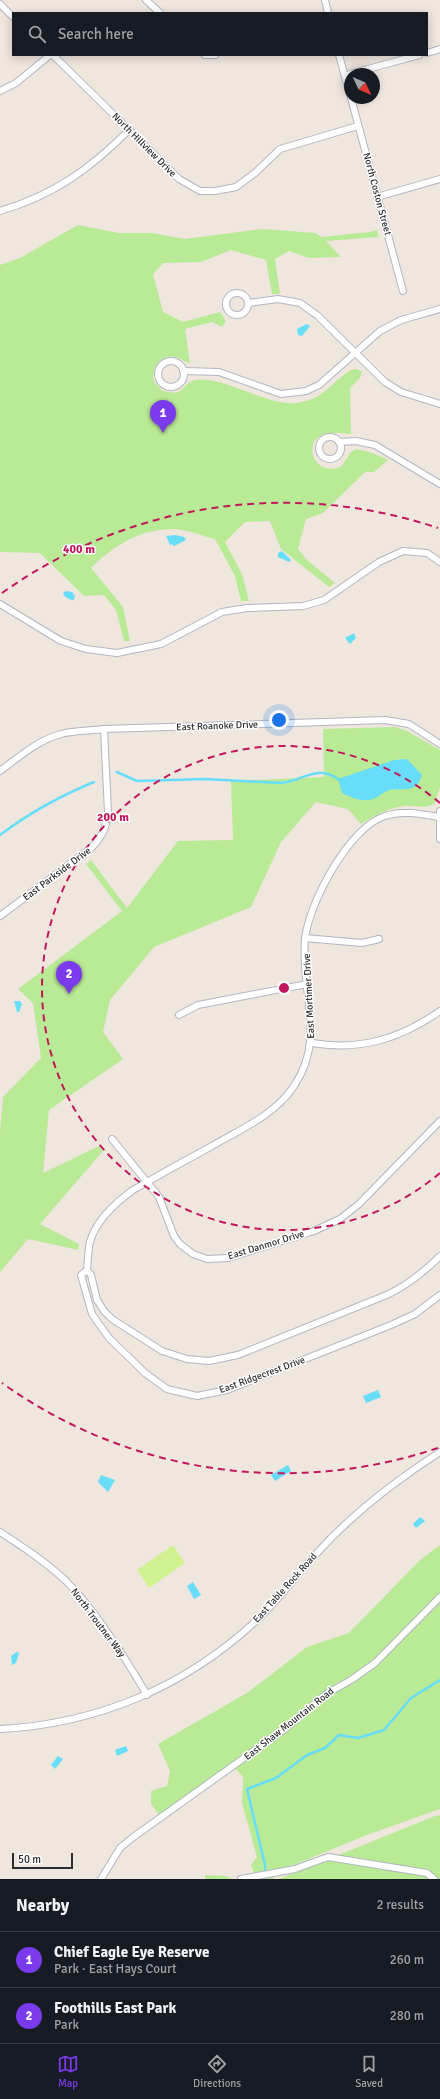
<!DOCTYPE html>
<meta charset="utf-8">
<style>
body{margin:0;font-family:Signika,sans-serif;background:#20242c;color:#f1f3f6}
.compass{position:absolute;left:344px;top:68px;width:36px;height:36px;border-radius:50%;background:#171b24;box-shadow:0 2px 10px #0003;rotate:134deg}
.scale{position:absolute;left:12px;bottom:10px;width:61px;box-sizing:border-box;padding-left:4px;border:2px solid #2c2c2c;border-top:0;font-size:11px;line-height:14px;white-space:nowrap;color:#2c2c2c;-webkit-text-stroke:3px #fff;paint-order:stroke}
.you{position:absolute;left:279px;top:720px;width:14px;height:14px;margin:-10px;border:3px solid #fff;border-radius:50%;background:#1a73e8;box-shadow:0 0 0 6px #1a73e833}
.badge{display:grid;place-items:center;width:26px;height:26px;border-radius:50%;background:#7c3aed;color:#fff;font-size:13px;font-weight:700}
.pin{position:absolute;translate:-50% -33px;filter:drop-shadow(0 1px 2px #0008)}
.pin::after{content:'';position:absolute;top:21px;width:14px;height:12px;background:inherit;clip-path:polygon(0 0,100% 0,50% 100%)}
.list{margin:0;padding:0;list-style:none}
h2{display:flex;justify-content:space-between;align-items:center;height:52px;margin:0;padding:0 16px;font-size:17px}
h2 small{font-size:13px;font-weight:400;color:#9ea1a6}
.list li{display:grid;grid-template-columns:26px 1fr auto;gap:12px;align-items:center;box-sizing:border-box;height:56px;padding:0 16px;border-top:1px solid #363941}
.list b{display:block;font-size:15px;white-space:nowrap}
.list p{margin:0;font-size:13px;white-space:nowrap;color:#9ea1a6}
.list em{font-size:13px;font-style:normal;color:#9ea1a6}
.icon{flex:none;width:22px;height:22px;fill:none;stroke:currentColor;stroke-width:2;stroke-linecap:round;stroke-linejoin:round}
.map{position:relative;flex:none;width:440px;height:1879px;overflow:hidden}
.search{position:absolute;background:#171b24;box-shadow:0 2px 10px #0003;left:12px;right:12px;top:12px;height:44px;display:flex;align-items:center;gap:10px;box-sizing:border-box;padding:0 14px;border-radius:0px;color:#9ea1a6;font-size:15px}
.sheet{height:164px;background:#171b24}
nav{display:flex;justify-content:space-around;align-items:center;box-sizing:border-box;height:56px;border-top:1px solid #363941;background:#171b24;font-size:11px;color:#9ea1a6}
nav a{display:grid;justify-items:center;gap:2px}
nav .on{color:#7c3aed}
.map>svg:first-child{display:block}
</style>
<div class="map">
<svg width="440" height="1879" viewBox="0 0 440 1879">
<rect width="100%" height="100%" fill="#efe6de"/>
<g fill="#b9ea96">
<path d="M 78,225 L 119,233 L 152,233 L 185,239 L 262,229 L 316,233 L 321,237 L 370,232 L 377,230 L 379,237 L 326,241 L 341,257 L 309,258 L 289,251 L 275,259 L 280,294 L 272,294 L 266,260 L 231,250 L 201,262 L 163,263 L 153,274 L 163,312 L 183,322 L 220,312 L 226,321 L 222,327 L 212,322 L 185,329 L 190,363 C 184,362 181,358 175,357 C 160,354 151,368 154,382 L 163,391 L 176,393 C 182,391 185,385 190,382 C 215,370 265,407 297,403 C 325,399 330,383 351,370 C 355,368 358,369 362,372 L 360,378 L 350,388 L 351,434 C 333,432 309,430 313,456 C 318,468 330,472 342,466 L 350,453 L 356,449 L 373,453 L 388,460 L 374,472 L 365,472 L 323,513 L 306,519 L 298,549 L 307,560 L 335,583 L 329,587 L 281,549 L 270,521 L 245,522 L 225,542 L 242,574 L 249,601 L 241,601 L 235,576 L 215,539 C 202,536 186,529 173,529 C 140,529 113,546 91,568 L 123,607 L 130,641 L 124,641 L 116,610 L 104,595 L 84,596 L 40,553 L 0,552 L 0,265 L 20,258 Z"/>
<path d="M 395,727 L 407,731 L 440,750 L 440,787 L 435,803 C 426,810 414,805 404,806 C 388,808 375,815 361,824 L 348,809 L 316,802 L 281,842 L 251,907 L 154,947 L 110,1000 L 103,1032 L 123,1059 L 49,1110 L 43,1173 L 99,1146 L 103,1151 L 40,1224 L 79,1244 L 78,1250 L 28,1239 L 0,1272 L 0,1132 L 3,1097 L 41,1058 L 33,1003 L 18,989 L 122,911 L 86,864 L 91,860 L 127,908 L 178,841 L 233,840 L 231,781 L 324,777 L 323,729 Z"/>
<polygon points="440,1545 440,1809 367,1835 274,1873 273,1879 254,1879 255,1875 251,1865 257,1857 242,1803 243,1777 231,1764 159,1815 151,1804 151,1791 167,1786 170,1771 158,1744 247,1693 307,1647 349,1633 419,1561"/>
<polygon points="440,1815 440,1879 279,1879 435,1816"/>
<polygon points="205,1875 226,1876 233,1879 205,1879"/>
</g>
<polygon fill="#d0f291" points="173,1545 185,1563 149,1588 137,1570"/>
<g fill="#68ddf9">
<polygon points="307,324 310,326 302,336 298,335 297,329"/>
<polygon points="175,535 184,537 186,540 174,546 172,544 170,545 166,536"/>
<polygon points="282,551 291,560 289,562 278,557 278,553"/>
<path d="M 66,591 L 72,592 L 75,596 L 74,600 C 71,601 64,597 63,593 Z"/>
<polygon points="354,633 356,638 350,644 345,638"/>
<path d="M 407,759 L 422,775 C 420,780 419,784 414,787 C 406,791 397,788 389,790 C 380,794 374,802 363,800 C 356,800 349,796 342,793 L 338,779 L 394,760 Z"/>
<polygon points="14,1001 20,1001 22,1004 19,1012 17,1012"/>
<polygon points="378,1390 381,1397 366,1403 363,1396"/>
<polygon points="288,1465 291,1471 275,1481 271,1475"/>
<polygon points="101,1475 115,1480 108,1492 98,1482"/>
<polygon points="420,1517 425,1521 416,1528 413,1524"/>
<polygon points="193,1582 201,1595 194,1599 187,1586"/>
<polygon points="17,1652 19,1653 16,1663 12,1665 11,1656"/>
<polygon points="126,1746 128,1751 117,1756 115,1750"/>
<polygon points="58,1756 63,1759 55,1769 51,1765"/>
</g>
<g fill="none" stroke-linecap="round" stroke-linejoin="round">
<g stroke="#68ddf9" stroke-width="2.5">
<path d="M 117,772 L 137,781 L 205,779 L 281,783 C 304,781 315,764 338,779"/>
<path d="M 0,835 C 29,813 60,796 94,782"/>
<polyline points="265,1871 265,1865 247,1789 276,1778 307,1755 325,1748 339,1735 358,1738 384,1730 411,1698 440,1680"/>
</g>
<defs>
<g id="minor">
<polyline points="146,0 160,13"/>
<polyline points="325,0 328,13"/>
<polyline points="0,4 13,17"/>
<polyline points="427,53 440,49"/>
<polyline points="53,55 179,179 200,191 215,191 236,187 255,173 280,149 358,126"/>
<polyline points="205,55 215,55"/>
<polyline points="339,55 350,95"/>
<polyline points="350,74 419,55"/>
<polyline points="0,91 16,83 50,55"/>
<polyline points="351,98 403,291"/>
<polyline points="377,197 440,179"/>
<path d="M 0,211 C 54,195 90,169 129,130"/>
<circle cx="237" cy="304" r="11"/>
<polyline points="248,303 278,299 300,303 318,316 385,382 401,392 440,404"/>
<circle cx="171" cy="374" r="13"/>
<polyline points="183,371 219,372 281,394 306,391 319,385 380,331 401,320 440,309"/>
<circle cx="330" cy="448" r="11"/>
<polyline points="339,442 356,441 375,445 440,484"/>
<polyline points="0,604 61,641 86,649 117,653 161,644 222,612 247,608 303,606 324,600 379,562 403,551 427,553 440,562"/>
<path d="M 0,771 C 19,757 38,740 61,734 C 74,730 90,731 104,729 L 385,720 L 409,724 L 440,744"/>
<polyline points="440,811 440,839"/>
<path d="M 0,916 L 90,849 C 101,839 107,827 108,812 L 104,729"/>
<polyline points="305,938 362,943 379,939"/>
<polyline points="179,1015 198,1005 307,984"/>
<path d="M 312,1043 C 360,1051 400,1039 440,1011"/>
<polyline points="112,1139 159,1197 174,1236 180,1244 193,1254 207,1259 228,1258 314,1231 340,1219 359,1204 440,1121"/>
<path d="M 440,1256 C 424,1272 409,1284 389,1294 L 238,1355 L 209,1361 L 187,1359 L 162,1351 L 112,1319 L 104,1311 L 97,1300 L 91,1275 L 87,1270 L 81,1275 L 92,1314 L 109,1338 L 145,1373 L 167,1389 L 197,1396 L 227,1390 L 391,1325 L 415,1314 L 440,1295"/>
<path d="M 87,1270 C 88,1261 88,1250 90,1242 C 96,1220 115,1203 133,1190 C 159,1175 186,1160 212,1146 C 241,1129 275,1115 294,1086 C 327,1037 300,991 305,939 C 309,903 349,827 385,816 C 402,810 421,814 439,817"/>
<path d="M 0,1532 C 23,1547 46,1562 66,1581 C 95,1610 126,1659 147,1695"/>
<path d="M 0,1729 C 97,1724 185,1687 256,1621 C 278,1601 296,1575 317,1553 C 353,1513 395,1481 440,1452"/>
<polyline points="101,1879 120,1848 132,1838 286,1728 326,1694 351,1680 375,1663 440,1597"/>
<polyline points="241,1879 295,1869 328,1857 427,1873 434,1879"/>
</g>
</defs>
<use href="#minor" stroke="#b2b6c1" stroke-width="8"/>
<use href="#minor" stroke="#fff" stroke-width="6"/>
</g>
<g fill="none" stroke="#c2185b" stroke-width="2" stroke-dasharray="7 5">
<path d="M440 1173A242 242 0 1 1 440 803"/>
<path d="M438 1448A485 485 0 0 1 2 1383M2 593A485 485 0 0 1 438 528"/>
</g>
<g text-anchor="middle" dominant-baseline="central" stroke-width="3" stroke-linejoin="round" paint-order="stroke">
<g font-size="10" fill="#2c2c2c" stroke="#fff">
<text transform="translate(144 145) rotate(45)">North Hillview Drive</text>
<text transform="translate(377 194) rotate(75)">North Coston Street</text>
<text transform="translate(217 726) rotate(-2)">East Roanoke Drive</text>
<text transform="translate(57 874) rotate(-37)">East Parkside Drive</text>
<text transform="translate(309 996) rotate(-93)">East Mortimer Drive</text>
<text transform="translate(266 1245) rotate(-17)">East Danmor Drive</text>
<text transform="translate(262 1375) rotate(-20)">East Ridgecrest Drive</text>
<text transform="translate(285 1588) rotate(-48)">East Table Rock Road</text>
<text transform="translate(98 1623) rotate(53)">North Troutner Way</text>
<text transform="translate(289 1724) rotate(-38)">East Shaw Mountain Road</text>
</g>
</g>
<circle cx="284" cy="988" r="6" fill="#c2185b" stroke="#fff" stroke-width="2"/>
<g font-size="12" text-anchor="middle" font-weight="bold" fill="#c2185b" stroke="#fff" stroke-width="3" stroke-linejoin="round" paint-order="stroke">
<text x="79" y="553">400 m</text>
<text x="113" y="821">200 m</text>
</g>
</svg>
<svg class="compass" viewBox="-18 -18 36 36"><path d="M0-13l5 13h-10z" fill="#e53935"/><path d="M0 13l5-13h-10z" fill="#9ea1a6"/></svg>
<div class="scale">50 m</div>
<div class="you"></div>
<div class="pin badge" style="left:163px;top:433px">1</div>
<div class="pin badge" style="left:69px;top:994px">2</div>
<div class="search"><svg class="icon" aria-label="search" viewBox="0 0 24 24"><circle cx="10" cy="10" r="6"/><path d="M15 15l6 6"/></svg>Search here</div>
</div>
<section class="sheet">
<h2>Nearby<small>2 results</small></h2>
<ul class="list">
<li><span class="badge">1</span><div><b>Chief Eagle Eye Reserve</b><p>Park · East Hays Court</p></div><em>260 m</em></li>
<li><span class="badge">2</span><div><b>Foothills East Park</b><p>Park</p></div><em>280 m</em></li>
</ul>
</section>
<nav>
<a class="on"><svg class="icon" aria-label="map" viewBox="0 0 24 24"><path d="M3 6l6-2 6 2 6-2v14l-6 2-6-2-6 2zM9 4v14M15 6v14"/></svg>Map</a>
<a><svg class="icon" aria-label="directions" viewBox="0 0 24 24"><path d="M12 3l9 9-9 9-9-9zM9 14v-3h6M13 9l2 2-2 2"/></svg>Directions</a>
<a><svg class="icon" aria-label="saved" viewBox="0 0 24 24"><path d="M7 4h10v16l-5-4-5 4z"/></svg>Saved</a>
</nav>
